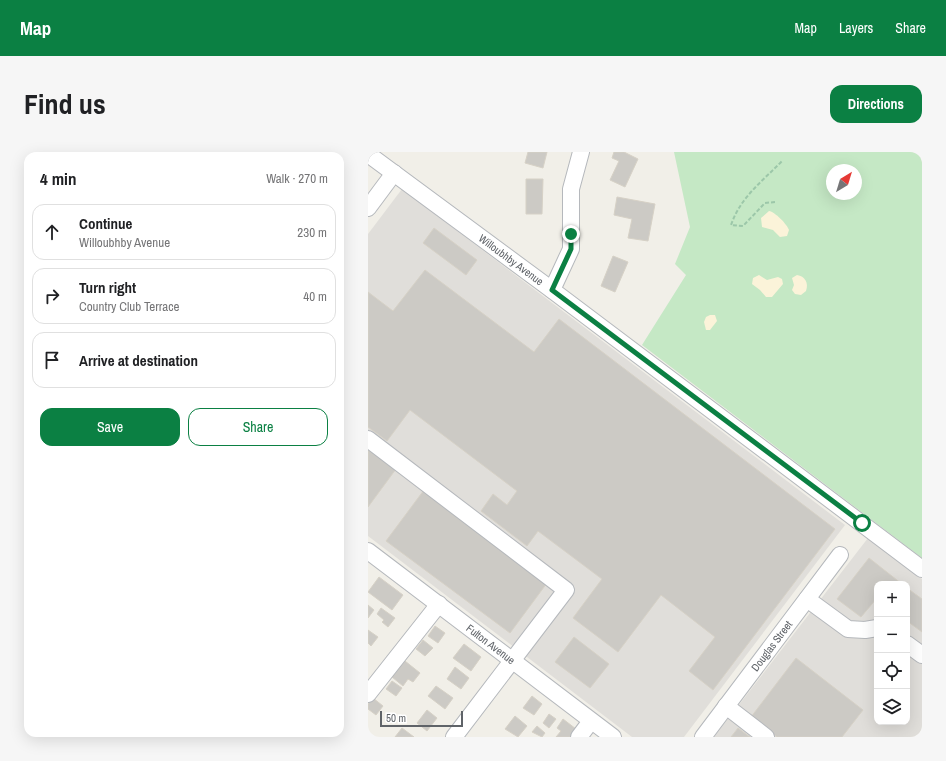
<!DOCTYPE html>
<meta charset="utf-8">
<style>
body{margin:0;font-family:"Archivo Narrow",sans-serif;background:#f6f6f6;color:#202124}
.controls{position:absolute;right:12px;bottom:12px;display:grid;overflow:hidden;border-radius:8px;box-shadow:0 4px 16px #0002}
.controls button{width:36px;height:36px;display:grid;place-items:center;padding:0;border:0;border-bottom:1px solid #e0e0e0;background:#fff;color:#202124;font:20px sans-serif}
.compass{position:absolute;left:458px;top:12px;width:36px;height:36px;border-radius:50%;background:#fff;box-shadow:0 4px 16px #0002;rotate:38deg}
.scale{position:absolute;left:12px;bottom:10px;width:83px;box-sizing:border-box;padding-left:4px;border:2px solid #5f6368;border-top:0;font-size:11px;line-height:14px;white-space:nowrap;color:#5f6368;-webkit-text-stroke:3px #fff;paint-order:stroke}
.stop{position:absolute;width:12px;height:12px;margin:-9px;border:3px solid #0b8043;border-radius:50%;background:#fff}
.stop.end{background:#0b8043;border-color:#fff;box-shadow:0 1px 4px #0008}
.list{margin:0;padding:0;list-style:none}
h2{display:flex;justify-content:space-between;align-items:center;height:52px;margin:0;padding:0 16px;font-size:17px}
h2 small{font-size:13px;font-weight:400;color:#757577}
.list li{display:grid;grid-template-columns:26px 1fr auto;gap:12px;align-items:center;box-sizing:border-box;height:56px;margin:0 8px 8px;padding:0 8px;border:1px solid #e0e0e0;border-radius:12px}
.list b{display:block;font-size:15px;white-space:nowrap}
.list p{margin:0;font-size:13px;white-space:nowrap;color:#757577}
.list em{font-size:13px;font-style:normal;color:#757577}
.actions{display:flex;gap:8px;padding:12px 16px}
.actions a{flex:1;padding:9px 0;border:1px solid #0b8043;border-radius:12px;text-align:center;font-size:14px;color:#0b8043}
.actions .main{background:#0b8043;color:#fff}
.icon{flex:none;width:22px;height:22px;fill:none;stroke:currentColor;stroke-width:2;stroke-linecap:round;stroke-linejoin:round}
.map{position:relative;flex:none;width:554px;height:585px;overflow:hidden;border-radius:12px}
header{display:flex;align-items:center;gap:24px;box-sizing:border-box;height:56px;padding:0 20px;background:#0b8043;color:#fff}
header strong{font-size:19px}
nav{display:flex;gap:22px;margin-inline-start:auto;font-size:14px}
.intro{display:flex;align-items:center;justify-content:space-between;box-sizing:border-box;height:96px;padding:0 24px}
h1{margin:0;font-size:28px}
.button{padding:10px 18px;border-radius:12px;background:#0b8043;color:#fff;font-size:14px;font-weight:700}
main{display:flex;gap:24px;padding:0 24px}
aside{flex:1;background:#fff;border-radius:12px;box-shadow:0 4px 16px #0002}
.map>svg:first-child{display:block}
</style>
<header>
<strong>Map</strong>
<nav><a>Map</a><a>Layers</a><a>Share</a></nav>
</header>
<div class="intro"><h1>Find us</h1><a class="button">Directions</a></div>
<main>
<aside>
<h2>4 min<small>Walk · 270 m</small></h2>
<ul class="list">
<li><svg class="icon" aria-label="ahead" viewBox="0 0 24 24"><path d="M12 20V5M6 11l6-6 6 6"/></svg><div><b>Continue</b><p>Willoubhby Avenue</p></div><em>230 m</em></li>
<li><svg class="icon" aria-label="right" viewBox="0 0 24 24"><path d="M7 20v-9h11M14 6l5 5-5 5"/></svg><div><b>Turn right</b><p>Country Club Terrace</p></div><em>40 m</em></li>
<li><svg class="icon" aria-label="arrive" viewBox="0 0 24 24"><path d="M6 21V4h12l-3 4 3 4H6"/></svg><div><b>Arrive at destination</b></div></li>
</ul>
<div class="actions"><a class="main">Save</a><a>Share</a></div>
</aside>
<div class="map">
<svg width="554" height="585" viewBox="0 0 554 585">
<rect width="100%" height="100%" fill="#f1efe8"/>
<g fill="#e0deda" fill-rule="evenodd">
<polygon points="34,37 477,373 316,585 264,585 0,384 0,82"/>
<path d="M 500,386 L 554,427 L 554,585 L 346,585 ZM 509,432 L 539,432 L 539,570 L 509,570 Z"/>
</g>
<path fill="#c5e8c5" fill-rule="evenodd" d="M 306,0 L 554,0 L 554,406 L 274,193 L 318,123 L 307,112 L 322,75 ZM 464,18 L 488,18 L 488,42 L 464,42 Z"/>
<g fill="#fbf3d9">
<path d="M 401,59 C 407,60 419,72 421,78 L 419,84 L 412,85 L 405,78 L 394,75 L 393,66 Z"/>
<polygon points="391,123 399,128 410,125 414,127 415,132 404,145 398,145 392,138 384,132 385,126"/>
<path d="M 429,123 C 437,124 441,131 438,139 L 433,143 L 427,142 L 424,138 L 426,133 L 424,126 Z"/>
<polygon points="342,163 347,163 349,169 342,178 338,178 336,170 338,165"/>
</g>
<g fill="#cccac5" stroke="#d6d1c6">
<polygon points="160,0 179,0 175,16 157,11"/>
<polygon points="246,0 256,0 270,7 257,35 242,28 251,9 244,6"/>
<polygon points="158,27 175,27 174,62 158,62"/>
<polygon points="249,45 287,52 280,89 260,86 264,67 246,63"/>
<polygon points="66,76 109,108 98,123 55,91"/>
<polygon points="245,104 260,110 247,140 233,134"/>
<polygon points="57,118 166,200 191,167 467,377 345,538 321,519 347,485 293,443 250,500 205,466 234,427 170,379 159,394 113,359 125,342 139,353 149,339 42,258 19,289 0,275 0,140 25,159"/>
<polygon points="0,296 28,317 0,355"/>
<polygon points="56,338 179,431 142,481 18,389"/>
<polygon points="501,406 534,432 509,432 509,446 493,465 469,447"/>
<polygon points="11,425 35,443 24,458 0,440"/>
<polygon points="539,436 554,447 554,480 539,469"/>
<polygon points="0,453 6,458 0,466"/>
<polygon points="13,456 27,466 20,475 14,470 16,468 9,462"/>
<polygon points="67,474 77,481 70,491 60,484"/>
<polygon points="0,478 10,485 3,494 0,491"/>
<polygon points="206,485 241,512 222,536 187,510"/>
<polygon points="55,488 65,496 57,504 48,497"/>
<polygon points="96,492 113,505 103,519 85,506"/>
<polygon points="428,506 495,558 474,585 409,585 383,565"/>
<polygon points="37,509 52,521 45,530 40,527 35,534 24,525"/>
<polygon points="87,515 101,526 93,537 79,527"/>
<polygon points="24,529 34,536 28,544 18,537"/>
<polygon points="68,534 85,546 77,557 60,544"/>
<polygon points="164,544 174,552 166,563 155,556"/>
<polygon points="5,546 15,554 8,563 0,557 0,552"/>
<polygon points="59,558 69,566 59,579 49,571"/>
<polygon points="181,562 188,567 181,576 175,571"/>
<polygon points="147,564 159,574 150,585 137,577"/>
<polygon points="195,567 208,577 202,585 188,585 193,579 189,576"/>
<polygon points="169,574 177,581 174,585 164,580"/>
<polygon points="34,576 46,585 27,585"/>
<polygon points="370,576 382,585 363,585"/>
</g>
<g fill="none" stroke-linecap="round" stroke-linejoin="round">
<defs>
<g id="minor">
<path id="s1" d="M 0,2 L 184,138 L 554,417"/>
<polyline points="0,56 26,21"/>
<polyline points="184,138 203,97 203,37 213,0"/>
<polyline points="0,287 198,438 86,585"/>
<path id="s2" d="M 0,399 L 245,585"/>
<polyline points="439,447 480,477 497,478 509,476"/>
<polyline points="539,492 554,503"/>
<polyline points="0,542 71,452"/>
<polyline points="358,554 398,585"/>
<polyline points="211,585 223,569"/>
<path id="s3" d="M 335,585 L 472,403"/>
</g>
</defs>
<use href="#minor" stroke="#b5b8bc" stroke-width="18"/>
<path stroke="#9cc7a9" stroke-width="2" stroke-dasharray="4 2" stroke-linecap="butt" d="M 407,50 L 397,51 L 375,74 L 363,73 C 373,44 395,29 415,8"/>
<use href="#minor" stroke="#fff" stroke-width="16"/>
</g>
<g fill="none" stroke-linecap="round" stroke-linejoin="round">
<polyline stroke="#0b8043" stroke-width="5" points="203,82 203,97 184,138 494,371"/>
</g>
<g text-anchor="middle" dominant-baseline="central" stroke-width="3.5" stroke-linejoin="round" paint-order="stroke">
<g font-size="11" fill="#5f6368" stroke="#fff">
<text stroke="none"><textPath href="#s1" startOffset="178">Willoubhby Avenue</textPath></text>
<text stroke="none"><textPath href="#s2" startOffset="154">Fulton Avenue</textPath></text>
<text stroke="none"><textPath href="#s3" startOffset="114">Douglas Street</textPath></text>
</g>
</g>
</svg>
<div class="controls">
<button>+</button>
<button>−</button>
<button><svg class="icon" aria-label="locate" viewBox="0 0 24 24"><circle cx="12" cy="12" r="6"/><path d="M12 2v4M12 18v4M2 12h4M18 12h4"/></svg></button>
<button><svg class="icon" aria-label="layers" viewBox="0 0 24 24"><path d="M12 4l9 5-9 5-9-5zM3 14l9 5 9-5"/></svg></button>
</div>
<svg class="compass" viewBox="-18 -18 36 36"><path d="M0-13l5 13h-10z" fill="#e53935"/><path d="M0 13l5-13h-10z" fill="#757577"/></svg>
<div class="scale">50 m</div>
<div class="stop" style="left:494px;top:371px"></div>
<div class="stop end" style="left:203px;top:82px"></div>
</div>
</main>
